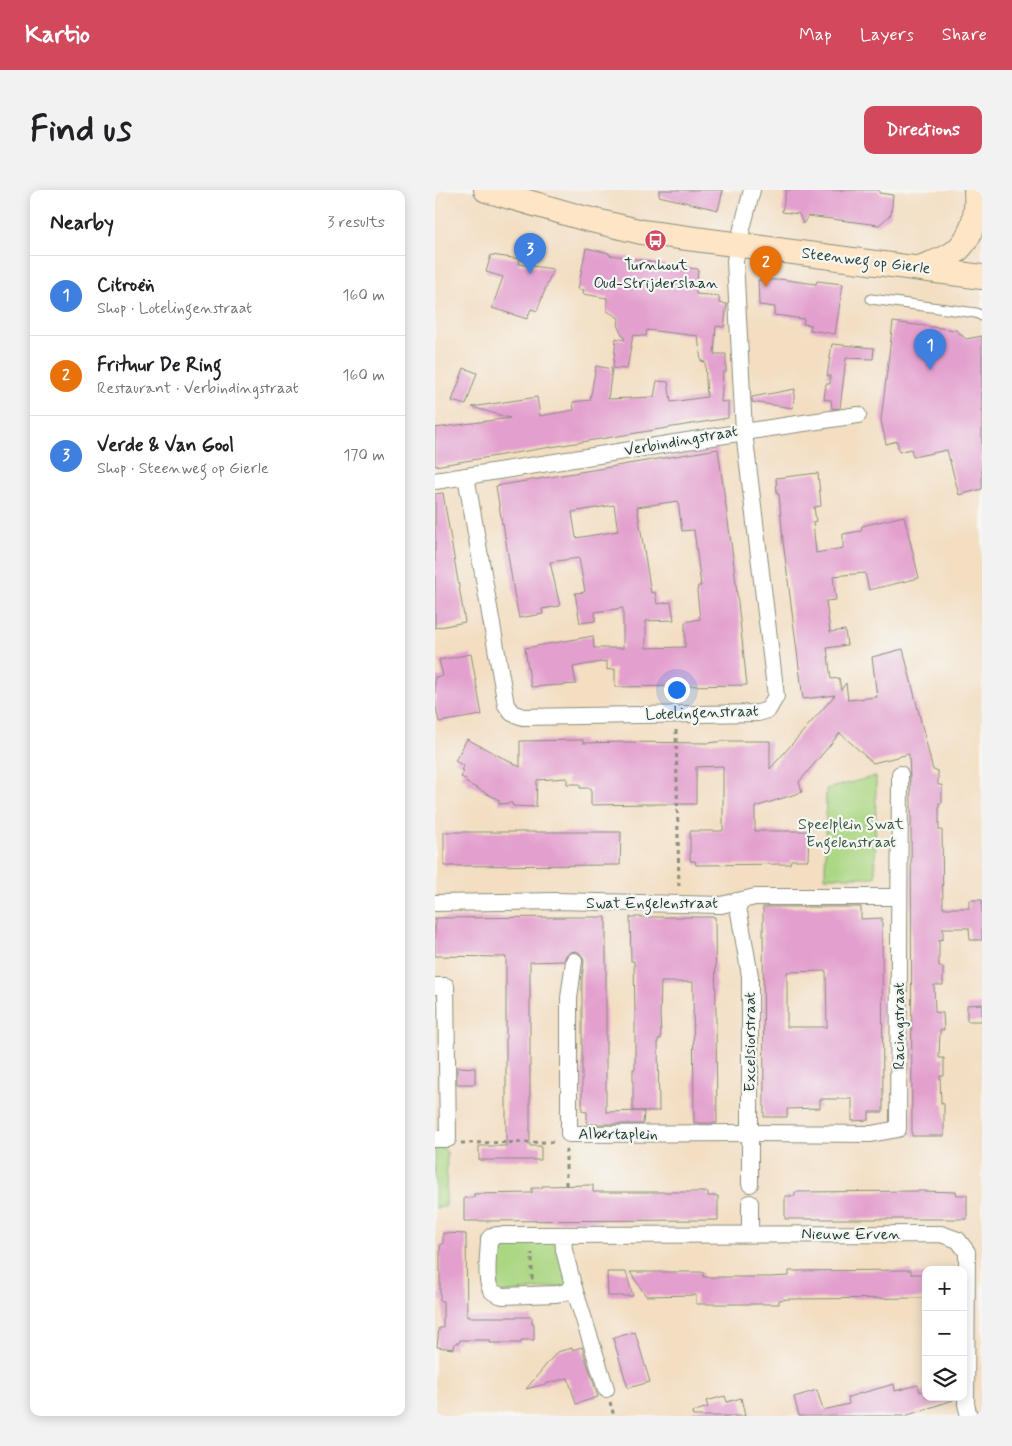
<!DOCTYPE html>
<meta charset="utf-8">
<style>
body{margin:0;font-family:Mynerve,sans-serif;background:#f2f2f2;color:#202124}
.controls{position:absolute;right:15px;bottom:15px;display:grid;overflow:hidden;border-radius:10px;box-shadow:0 2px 12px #0003}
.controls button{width:45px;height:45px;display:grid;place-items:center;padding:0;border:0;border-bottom:1px solid #e0e0e0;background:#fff;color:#202124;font:25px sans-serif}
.you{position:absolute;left:241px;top:499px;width:18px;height:18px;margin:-12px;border:4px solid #fff;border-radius:50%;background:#1a73e8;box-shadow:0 0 0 8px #1a73e833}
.badge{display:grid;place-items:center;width:32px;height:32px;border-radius:50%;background:#d1495b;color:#fff;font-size:16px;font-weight:700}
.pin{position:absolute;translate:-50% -41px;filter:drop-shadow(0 1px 2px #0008)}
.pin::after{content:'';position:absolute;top:26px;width:18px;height:15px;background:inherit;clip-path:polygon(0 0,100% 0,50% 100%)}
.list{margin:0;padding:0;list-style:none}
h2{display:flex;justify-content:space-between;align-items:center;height:65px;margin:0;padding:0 20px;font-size:21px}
h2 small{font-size:16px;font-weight:400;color:#757577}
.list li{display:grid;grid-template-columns:32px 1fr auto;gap:15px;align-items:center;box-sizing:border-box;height:80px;padding:0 20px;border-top:1px solid #e0e0e0}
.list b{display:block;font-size:19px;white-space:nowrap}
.list p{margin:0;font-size:16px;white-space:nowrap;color:#757577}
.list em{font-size:16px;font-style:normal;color:#757577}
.icon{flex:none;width:28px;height:28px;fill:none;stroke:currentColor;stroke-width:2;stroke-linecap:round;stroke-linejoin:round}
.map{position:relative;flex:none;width:547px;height:1226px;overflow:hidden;border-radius:10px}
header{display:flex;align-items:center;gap:30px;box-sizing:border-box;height:70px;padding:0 25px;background:#d1495b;color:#fff}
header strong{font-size:24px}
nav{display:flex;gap:28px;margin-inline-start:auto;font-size:18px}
.intro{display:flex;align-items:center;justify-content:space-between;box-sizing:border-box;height:120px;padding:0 30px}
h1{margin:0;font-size:35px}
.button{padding:12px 22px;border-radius:10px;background:#d1495b;color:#fff;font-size:18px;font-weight:700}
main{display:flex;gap:30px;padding:0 30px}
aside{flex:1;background:#fff;border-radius:10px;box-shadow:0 2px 12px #0003}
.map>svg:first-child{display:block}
</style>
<header>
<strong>Kartio</strong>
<nav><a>Map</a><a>Layers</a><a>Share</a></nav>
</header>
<div class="intro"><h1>Find us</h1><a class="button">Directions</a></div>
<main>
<aside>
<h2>Nearby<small>3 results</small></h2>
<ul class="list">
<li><span class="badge" style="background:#3f7fe0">1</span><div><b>Citroën</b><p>Shop · Lotelingenstraat</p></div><em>160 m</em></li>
<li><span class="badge" style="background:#e8710a">2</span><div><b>Frituur De Ring</b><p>Restaurant · Verbindingstraat</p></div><em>160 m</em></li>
<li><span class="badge" style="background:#3f7fe0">3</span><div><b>Verde &amp; Van Gool</b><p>Shop · Steenweg op Gierle</p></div><em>170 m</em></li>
</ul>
</aside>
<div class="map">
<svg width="547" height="1226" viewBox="0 0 547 1226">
<rect width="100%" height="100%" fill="#f6f6f2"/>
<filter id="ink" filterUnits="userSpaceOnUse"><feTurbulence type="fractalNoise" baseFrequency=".02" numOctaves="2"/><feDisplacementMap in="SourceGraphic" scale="10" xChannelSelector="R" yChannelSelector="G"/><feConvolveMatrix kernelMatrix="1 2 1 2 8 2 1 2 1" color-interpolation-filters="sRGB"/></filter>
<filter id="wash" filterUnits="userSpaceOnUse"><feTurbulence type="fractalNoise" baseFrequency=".0096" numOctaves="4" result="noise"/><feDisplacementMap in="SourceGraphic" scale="20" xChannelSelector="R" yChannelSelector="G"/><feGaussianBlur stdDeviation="1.12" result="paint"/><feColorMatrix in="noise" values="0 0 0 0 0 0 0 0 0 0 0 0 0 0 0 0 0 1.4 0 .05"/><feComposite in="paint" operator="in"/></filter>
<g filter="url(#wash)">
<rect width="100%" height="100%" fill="#f3dec2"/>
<g fill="#abd783" stroke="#658a5c">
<polygon points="441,586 440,687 390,687 391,599"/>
<polygon points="4,957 9,959 12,962 11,1015 8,1017 0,1018 0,958"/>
<polygon points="128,1045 138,1095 61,1104 54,1049"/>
</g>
<g id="blocks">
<g fill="#e39fce" fill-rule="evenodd">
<polygon points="224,0 288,0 283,20 224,6"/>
<polygon points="351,0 444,0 444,3 458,5 456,24 444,35 373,26 368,34 364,24 347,22"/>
<polygon points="151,58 174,63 174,65 191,67 231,75 263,79 261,104 284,106 284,113 292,114 289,137 281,136 279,164 291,164 291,182 288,182 286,212 293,211 293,228 0,276 0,238 75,228 37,217 102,207 105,226 139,220 138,212 155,210 161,176 177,179 173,209 219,207 222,191 233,192 236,212 272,207 270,172 266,171 263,146 212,140 211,146 198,145 192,179 178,178 181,148 190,150 183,137 184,128 172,121 172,108 148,104 149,100 143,99"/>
<polygon points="56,65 85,69 83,74 118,79 102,121 96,119 92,129 57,118 68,87 51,82"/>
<polygon points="344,89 381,94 382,91 408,94 400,144 375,140 376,135 368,134 369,129 339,125 340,117 324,115 323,90 344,90"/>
<polygon points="458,132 521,140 531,149 547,146 547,299 524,305 512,260 478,267 476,259 464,262 462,251 451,254 446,230"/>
<polygon points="397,154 439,158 438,169 411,168 405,218 397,219 396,210 389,209 391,194 395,194 395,186 392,186"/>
<polygon points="29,178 42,183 31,215 17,211"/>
<polygon points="360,199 358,218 317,212 317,207"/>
<path d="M 283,259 L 298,367 L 312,495 L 180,497 L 180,479 L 172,480 L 172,471 L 138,477 L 141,494 L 96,497 L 90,458 L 158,446 L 159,458 L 188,458 L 188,418 L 160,422 L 160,431 L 145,433 L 140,403 L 150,402 L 144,368 L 115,372 L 125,416 L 107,419 L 108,424 L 84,428 L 79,403 L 68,333 L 67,334 L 61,296 ZM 243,311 L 247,341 L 259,340 L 266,396 L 263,396 L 262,401 L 265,429 L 250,432 L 250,457 L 211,458 L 211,431 L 239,430 L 236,412 L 222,414 L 220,402 L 216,403 L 202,317 ZM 179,315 L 183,341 L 141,348 L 137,322 Z"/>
<polygon points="383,283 386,316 379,317 381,331 378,332 381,363 408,358 408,344 426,341 427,336 469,326 484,388 434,400 430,383 398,386 401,410 391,411 395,442 410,440 412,455 392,458 396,489 404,488 406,500 411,493 413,510 442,507 437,467 468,459 498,580 503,581 503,595 507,595 507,613 504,613 504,640 507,640 508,718 534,718 534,710 547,710 547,750 535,750 534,738 508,738 508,749 504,750 504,777 508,777 508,795 499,795 500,822 508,823 509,840 505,840 504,868 509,868 509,886 505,886 506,913 509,914 509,946 477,946 476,611 474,564 438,573 405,543 364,592 367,602 320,617 320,641 374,641 373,670 356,670 355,674 261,675 260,671 255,671 255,641 288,641 288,576 261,577 261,614 211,614 156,615 156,598 145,598 145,594 132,594 132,588 102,590 101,617 78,616 77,613 64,614 64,610 30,592 32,590 26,587 29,581 26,580 29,576 20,571 32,549 85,577 85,551 148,550 148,553 190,552 273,553 290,551 335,551 335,579 400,505 368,509 348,351 344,304 342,304 341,288"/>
<polygon points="8,303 30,432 0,438 0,304"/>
<polygon points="36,464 47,525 4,532 0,512 0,487 8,486 4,470"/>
<polygon points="9,642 186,642 185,675 9,676"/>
<path d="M 328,717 L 426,717 L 426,729 L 447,728 L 448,922 L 434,922 L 434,930 L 417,931 L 417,909 L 385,909 L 385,918 L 352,919 L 352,927 L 329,927 ZM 391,781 L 392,837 L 352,837 L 352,782 Z"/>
<polygon points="139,727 171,727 171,922 209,921 208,934 152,934 152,922 147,921 147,789 149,772 148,767 145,763 141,761 136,762 131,765 129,771 95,772 95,956 106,956 106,970 44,970 44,956 71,956 71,767 0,766 0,728"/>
<polygon points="195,727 280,727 282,933 259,933 258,792 226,792 225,824 226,849 223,849 224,921 198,921 198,879 200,879 200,824 199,771 196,771"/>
<polygon points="547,814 547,831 532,831 532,815"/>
<polygon points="22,877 40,878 40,894 22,894"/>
<polygon points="158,995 158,1002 273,1002 273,1006 283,1006 283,1030 29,1031 29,1008 39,1007 39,1004 97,1003 97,998 107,998 107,996"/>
<polygon points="487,1001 521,1002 522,1005 532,1005 532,1029 350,1029 350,1006 360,1006 360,1002"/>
<polygon points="8,1043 31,1044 32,1127 97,1127 97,1134 99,1134 99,1150 86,1150 86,1153 55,1153 55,1150 25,1150 24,1153 20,1153 19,1159 2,1157 4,1138 8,1138 8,1111 5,1111 5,1055 8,1054"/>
<polygon points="476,1080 476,1084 491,1084 491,1108 354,1109 344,1110 344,1114 261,1114 261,1105 211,1106 195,1082 268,1082 268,1087 336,1087 354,1086 354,1081"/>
<polygon points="172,1082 191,1082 198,1106 173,1106"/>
<polygon points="200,1142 215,1192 193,1198 178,1148"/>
<polygon points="147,1157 163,1207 141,1214 133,1188 91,1199 122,1162 137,1158 137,1160"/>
<polygon points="459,1194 460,1201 483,1195 485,1202 491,1200 491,1207 518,1207 518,1210 470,1226 364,1226 359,1207 382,1200 388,1220 414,1214 413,1207"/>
<polygon points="290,1206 292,1212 306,1208 310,1226 258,1226 257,1222 273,1217 271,1211"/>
</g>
</g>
</g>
<g filter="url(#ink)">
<use href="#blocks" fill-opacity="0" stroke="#898e7b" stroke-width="1"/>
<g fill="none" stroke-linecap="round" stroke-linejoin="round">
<defs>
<polyline id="lane" points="436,109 541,123 547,126"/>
<g id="street">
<polyline points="31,286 71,515 77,523 88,527 323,523 333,520 341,506 309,242 423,225"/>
<polyline points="0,291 309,242 300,71 303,54 317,0"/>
<polyline points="302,711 315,786 315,994"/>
<polyline points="0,713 121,711 286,715 320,707 464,707"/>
<polyline points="139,771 134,808 134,944 316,943 436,944 463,939 465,584"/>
<polyline points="0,796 11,796 13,949 0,949"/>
<polyline points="315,1013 315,1044"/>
<path d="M 128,1045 L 129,1060 L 138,1095 L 131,1102 L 121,1104 L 68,1106 C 64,1105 60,1104 57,1101 C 49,1093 54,1061 54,1049 L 57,1046 L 63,1045 L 506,1044 L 523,1050 L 532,1062 L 531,1214 L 534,1226"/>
<polyline points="138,1095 171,1199"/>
</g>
<g id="secondary">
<polyline points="51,0 148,28 207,42 547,87"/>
<path d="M 484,78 C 494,74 505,71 514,66 C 537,53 543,25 541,0"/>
</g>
</defs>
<use href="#lane" stroke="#898e7b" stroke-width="11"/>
<use href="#street" stroke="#898e7b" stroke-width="18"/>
<use href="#secondary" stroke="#898e7b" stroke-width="26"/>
<g stroke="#898e7b" stroke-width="3" stroke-dasharray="4 4" stroke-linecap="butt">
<polyline points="241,540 244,699"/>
<polyline points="26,953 120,952"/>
<polyline points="131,959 131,996"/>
<polyline points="96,1088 97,1088 97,1063"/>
<polyline points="175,1212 179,1226"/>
</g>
<use href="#lane" stroke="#fff" stroke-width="9"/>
<use href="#street" stroke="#fff" stroke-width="16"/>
<use href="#secondary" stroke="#fde5c5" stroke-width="24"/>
</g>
</g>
<defs>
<symbol id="bus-disc" viewBox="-11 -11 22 22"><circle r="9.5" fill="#d1495b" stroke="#f6f6f2"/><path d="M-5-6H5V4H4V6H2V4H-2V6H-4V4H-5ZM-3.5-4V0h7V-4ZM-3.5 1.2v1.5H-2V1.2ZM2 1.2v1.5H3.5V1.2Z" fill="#fff"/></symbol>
</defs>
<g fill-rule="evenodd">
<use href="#bus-disc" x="208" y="38" width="25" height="25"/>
</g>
<g text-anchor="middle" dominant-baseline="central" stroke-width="4.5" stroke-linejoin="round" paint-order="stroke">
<g font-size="16" fill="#1f3d34" stroke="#f6f6f2">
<text transform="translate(431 71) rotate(7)">Steenweg op Gierle</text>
<text transform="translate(246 251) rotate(-10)">Verbindingstraat</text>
<text transform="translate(267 523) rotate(-2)">Lotelingenstraat</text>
<text x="217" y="713">Swat Engelenstraat</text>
<text transform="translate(464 836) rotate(-90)">Racingstraat</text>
<text transform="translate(315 852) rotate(-90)">Excelsiorstraat</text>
<text x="183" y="944">Albertaplein</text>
<text x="416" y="1044">Nieuwe Erven</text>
</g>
<g font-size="16" fill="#1f3d34" stroke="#f6f6f2">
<text x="221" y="75">Turnhout<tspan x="221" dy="18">Oud-Strijderslaan</tspan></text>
</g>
<g font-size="16" fill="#3b5c44" stroke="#f6f6f2">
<text x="416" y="634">Speelplein Swat<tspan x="416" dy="18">Engelenstraat</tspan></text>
</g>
</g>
</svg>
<div class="controls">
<button>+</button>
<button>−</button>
<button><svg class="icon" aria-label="layers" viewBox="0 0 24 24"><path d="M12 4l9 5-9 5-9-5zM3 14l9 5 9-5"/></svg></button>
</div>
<div class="you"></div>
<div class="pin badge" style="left:495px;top:180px;background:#3f7fe0">1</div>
<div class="pin badge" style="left:331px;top:97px;background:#e8710a">2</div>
<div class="pin badge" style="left:95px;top:84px;background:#3f7fe0">3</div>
</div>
</main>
